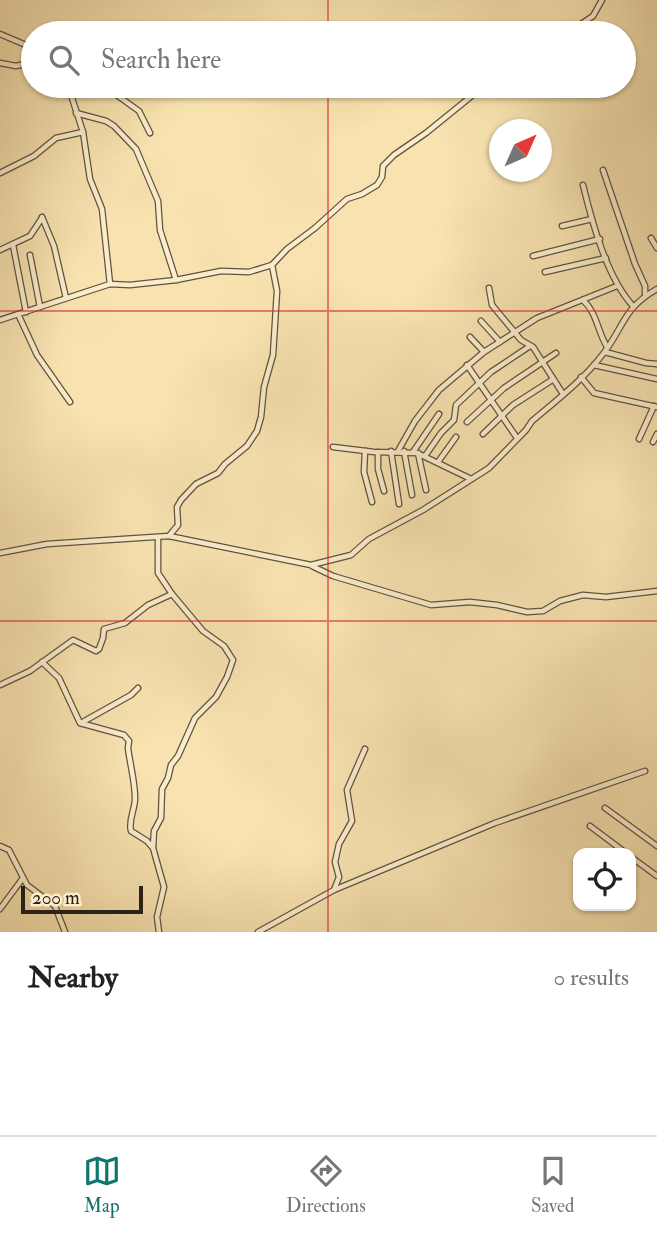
<!DOCTYPE html>
<style>
body{margin:0;font-family:"IM FELL Double Pica",serif;background:#f6f6f6;color:#222}
.controls{position:absolute;right:21px;bottom:21px;display:grid;overflow:hidden;border-radius:14px;box-shadow:0 2px 5px #0004}
.controls button{width:63px;height:63px;display:grid;place-items:center;padding:0;border:0;border-bottom:2px solid #e0e0e0;background:#fff;color:#222;font:35px sans-serif}
.compass{position:absolute;left:489px;top:119px;width:63px;height:63px;border-radius:50%;background:#fff;box-shadow:0 2px 5px #0004;rotate:45deg}
.scale{position:absolute;left:21px;bottom:18px;width:122px;box-sizing:border-box;padding-left:7px;border:4px solid #2e2317;border-top:0;font-size:19px;line-height:24px;white-space:nowrap;color:#2e2317;-webkit-text-stroke:5px #faeccc;paint-order:stroke}
.list{margin:0;padding:0;list-style:none}
h2{display:flex;justify-content:space-between;align-items:center;height:91px;margin:0;padding:0 28px;font-size:30px}
h2 small{font-size:23px;font-weight:400;color:#767676}
.icon{flex:none;width:38px;height:38px;fill:none;stroke:currentColor;stroke-width:2;stroke-linecap:round;stroke-linejoin:round}
.map{position:relative;flex:none;width:657px;height:932px;overflow:hidden}
.search{position:absolute;background:#fff;box-shadow:0 2px 5px #0004;left:21px;right:21px;top:21px;height:77px;display:flex;align-items:center;gap:18px;box-sizing:border-box;padding:0 24px;border-radius:38px;color:#767676;font-size:26px}
.sheet{height:203px;background:#fff}
nav{display:flex;justify-content:space-around;align-items:center;box-sizing:border-box;height:98px;border-top:2px solid #e0e0e0;background:#fff;font-size:19px;color:#767676}
nav a{display:grid;justify-items:center;gap:4px}
nav .on{color:#0f766e}
.map>svg:first-child{display:block}
</style>
<div class="map">
<svg width="657" height="932" viewBox="0 0 657 932">
<rect width="100%" height="100%" fill="#f7e2b0"/>
<filter id="stains"><feTurbulence type="fractalNoise" baseFrequency=".00286" numOctaves="4"/><feColorMatrix values="0 0 0 0 .2 0 0 0 0 .09 0 0 0 0 .02 0 0 0 .5 -.17"/></filter>
<radialGradient id="worn" r=".72"><stop offset=".6" stop-color="#630" stop-opacity="0"/><stop offset="1" stop-color="#630" stop-opacity=".3"/></radialGradient>
<g fill="none" stroke-linecap="round" stroke-linejoin="round">
<defs>
<g id="minor">
<polyline points="568,33 593,16 602,0"/>
<polyline points="0,34 33,48"/>
<polyline points="0,63 16,66 33,62"/>
<polyline points="72,86 71,95 83,132 90,179 102,209 110,284"/>
<polyline points="104,86 139,111 150,133"/>
<polyline points="76,113 106,121 114,126 136,149 158,201 160,230 176,280"/>
<polyline points="603,170 635,264 645,286 645,294"/>
<polyline points="0,173 34,156 56,138 83,132"/>
<path d="M 583,185 C 592,222 607,278 633,306"/>
<polyline points="42,217 54,246 66,298"/>
<polyline points="562,226 592,219"/>
<polyline points="651,238 657,248"/>
<polyline points="13,245 26,312"/>
<polyline points="0,250 30,236 42,218"/>
<polyline points="30,255 40,307"/>
<polyline points="533,256 600,239"/>
<polyline points="545,272 606,258"/>
<polyline points="489,288 492,305 521,340 533,347 563,394"/>
<path d="M 583,300 C 597,313 597,330 607,347"/>
<polyline points="18,314 37,355 70,402"/>
<polyline points="0,320 110,284 130,285 176,280 221,271 249,272 272,265"/>
<polyline points="481,321 500,342"/>
<polyline points="470,337 484,352"/>
<polyline points="605,352 646,363 657,364"/>
<polyline points="467,365 517,438"/>
<polyline points="594,365 657,379"/>
<polyline points="581,377 594,393 657,407"/>
<polyline points="467,422 504,388 556,353"/>
<polyline points="483,434 513,405 552,380"/>
<polyline points="639,439 654,406"/>
<polyline points="653,442 657,434"/>
<polyline points="333,447 374,452 417,453 471,479"/>
<polyline points="365,451 364,472 372,502"/>
<polyline points="391,451 399,504"/>
<polyline points="398,451 415,421 439,390 484,352 537,318 617,286"/>
<polyline points="404,451 412,495"/>
<polyline points="378,452 378,469 384,491"/>
<polyline points="413,452 439,414"/>
<polyline points="418,453 426,490"/>
<polyline points="425,456 441,433 454,420 456,405 491,372 530,346"/>
<polyline points="438,462 456,437"/>
<path d="M 169,536 L 311,565 L 351,555 L 369,539 L 423,510 L 489,468 L 526,430 L 532,421 C 556,401 584,379 603,354 C 624,327 623,308 657,289"/>
<polyline points="0,553 47,544 169,536 178,525 177,507 181,500 196,484 218,473 225,464 247,446 257,431 261,417 264,387 273,355 277,291 272,265 287,249 315,228 347,199 362,194 377,185 382,177 383,166 394,155 426,133 484,86"/>
<polyline points="312,566 333,576 431,605 470,602 497,605 527,612 543,611 560,601 583,595 606,597 657,591"/>
<path d="M 42,662 L 59,678 L 80,723 L 124,735 L 129,741 L 128,748 C 130,764 135,782 135,798 C 135,810 128,820 131,831 L 147,841 L 153,848 L 164,887 L 157,917 L 159,932"/>
<polyline points="0,685 30,671 73,640 96,651 99,649 103,638 104,629 125,623 148,605 172,594 158,573 158,539"/>
<polyline points="81,723 131,695 138,688"/>
<polyline points="605,808 657,846"/>
<polyline points="590,826 626,853"/>
<polyline points="0,846 9,850 27,885 55,906 65,932"/>
<polyline points="153,847 154,831 161,818 162,789 168,778 171,765 178,756 195,718 216,697 227,677 233,660 224,646 203,631 172,594"/>
<polyline points="631,857 657,876"/>
<polyline points="334,890 495,823 645,771"/>
<polyline points="0,909 23,878"/>
<polyline points="258,932 334,890 339,877 335,862 339,844 352,821 347,790 365,749"/>
</g>
</defs>
<use href="#minor" stroke="#60533d" stroke-width="7"/>
<use href="#minor" stroke="#faeccc" stroke-width="4.5"/>
</g>
<path fill="none" stroke="#d62828" stroke-width="2" stroke-opacity="0.55" d="M 328,0 L 328,33M 328,86 L 328,932M 0,311 L 657,311M 0,621 L 657,621"/>
<rect width="100%" height="100%" filter="url(#stains)"/>
<rect width="100%" height="100%" fill="url(#worn)"/>
</svg>
<div class="controls">
<button><svg class="icon" aria-label="locate" viewBox="0 0 24 24"><circle cx="12" cy="12" r="6"/><path d="M12 2v4M12 18v4M2 12h4M18 12h4"/></svg></button>
</div>
<svg class="compass" viewBox="-18 -18 36 36"><path d="M0-13l5 13h-10z" fill="#e53935"/><path d="M0 13l5-13h-10z" fill="#767676"/></svg>
<div class="scale">200 m</div>
<div class="search"><svg class="icon" aria-label="search" viewBox="0 0 24 24"><circle cx="10" cy="10" r="6"/><path d="M15 15l6 6"/></svg>Search here</div>
</div>
<section class="sheet">
<h2>Nearby<small>0 results</small></h2>
<ul class="list">
</ul>
</section>
<nav>
<a class="on"><svg class="icon" aria-label="map" viewBox="0 0 24 24"><path d="M3 6l6-2 6 2 6-2v14l-6 2-6-2-6 2zM9 4v14M15 6v14"/></svg>Map</a>
<a><svg class="icon" aria-label="directions" viewBox="0 0 24 24"><path d="M12 3l9 9-9 9-9-9zM9 14v-3h6M13 9l2 2-2 2"/></svg>Directions</a>
<a><svg class="icon" aria-label="saved" viewBox="0 0 24 24"><path d="M7 4h10v16l-5-4-5 4z"/></svg>Saved</a>
</nav>
